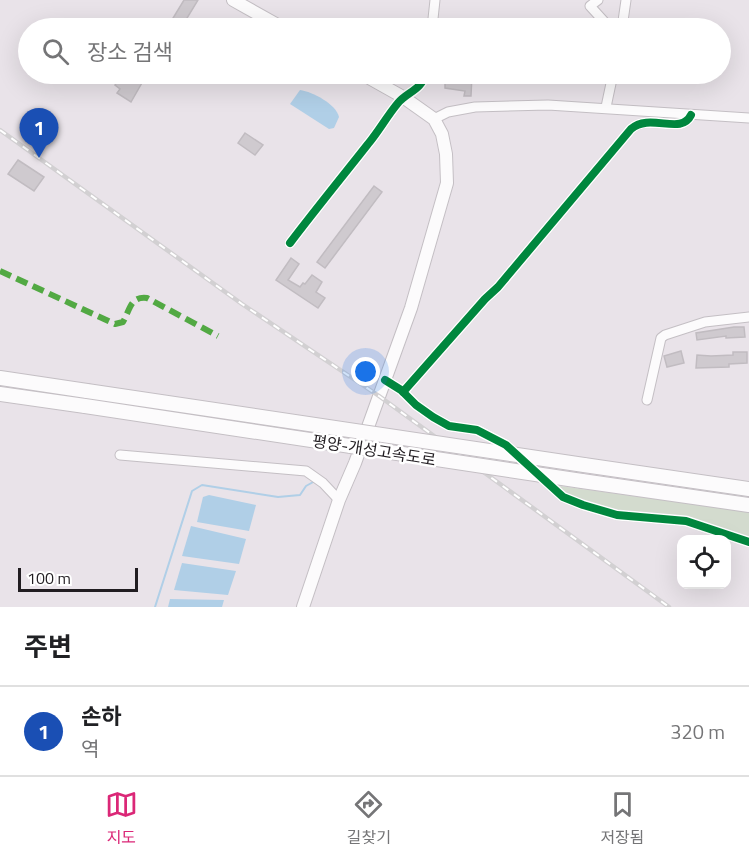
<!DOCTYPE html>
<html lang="ko">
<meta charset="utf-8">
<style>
body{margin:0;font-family:"Titillium Web","Noto Sans KR",sans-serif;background:#f6f6f6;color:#202124}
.controls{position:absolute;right:18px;bottom:18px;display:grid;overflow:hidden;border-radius:12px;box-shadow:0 6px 24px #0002}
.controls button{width:54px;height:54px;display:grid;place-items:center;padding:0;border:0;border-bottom:2px solid #e0e0e0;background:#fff;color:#202124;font:30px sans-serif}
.scale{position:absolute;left:18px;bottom:15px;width:120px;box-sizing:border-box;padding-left:6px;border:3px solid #211d21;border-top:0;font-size:16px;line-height:21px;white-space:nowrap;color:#211d21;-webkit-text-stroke:4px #fff;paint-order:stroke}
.you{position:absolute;left:366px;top:372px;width:21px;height:21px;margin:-15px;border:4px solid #fff;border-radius:50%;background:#1a73e8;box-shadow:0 0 0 9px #1a73e833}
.badge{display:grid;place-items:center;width:39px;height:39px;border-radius:50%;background:#db2777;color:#fff;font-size:20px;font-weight:700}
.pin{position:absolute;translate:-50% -50px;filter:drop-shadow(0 2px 3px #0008)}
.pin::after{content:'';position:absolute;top:32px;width:21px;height:18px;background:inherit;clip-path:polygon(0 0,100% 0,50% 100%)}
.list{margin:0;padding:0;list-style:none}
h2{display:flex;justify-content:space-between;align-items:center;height:78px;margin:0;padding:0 24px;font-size:26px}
h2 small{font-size:20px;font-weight:400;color:#757577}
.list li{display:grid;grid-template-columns:39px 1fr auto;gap:18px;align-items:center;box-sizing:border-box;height:90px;padding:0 24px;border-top:2px solid #e0e0e0}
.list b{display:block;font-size:22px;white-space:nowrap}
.list p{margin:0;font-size:20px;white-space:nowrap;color:#757577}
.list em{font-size:20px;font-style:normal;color:#757577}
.icon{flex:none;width:33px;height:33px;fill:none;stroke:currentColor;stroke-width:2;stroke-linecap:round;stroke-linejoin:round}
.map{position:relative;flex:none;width:749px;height:607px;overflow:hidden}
.search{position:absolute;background:#fff;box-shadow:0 6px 24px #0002;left:18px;right:18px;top:18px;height:66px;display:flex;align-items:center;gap:15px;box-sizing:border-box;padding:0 21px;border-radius:33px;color:#757577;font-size:22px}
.sheet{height:168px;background:#fff}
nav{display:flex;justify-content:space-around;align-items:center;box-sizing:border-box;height:84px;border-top:2px solid #e0e0e0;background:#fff;font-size:16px;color:#757577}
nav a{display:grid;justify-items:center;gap:3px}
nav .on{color:#db2777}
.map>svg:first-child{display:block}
</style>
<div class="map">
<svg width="749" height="607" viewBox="0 0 749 607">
<rect width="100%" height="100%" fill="#e9e3e9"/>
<polygon fill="#d3dbce" points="560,486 749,512 749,540 680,516 623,514 565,494"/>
<g fill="#b0cfe7">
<path d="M 300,90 C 313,92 336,104 339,117 L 334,128 L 329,129 L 290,104 Z"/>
<polygon points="209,495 256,505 249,531 197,522 203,497"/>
<polygon points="191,526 246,539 239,564 182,556"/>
<polygon points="182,563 236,571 228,595 174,590"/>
<polygon points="170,599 224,600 222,607 168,607"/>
</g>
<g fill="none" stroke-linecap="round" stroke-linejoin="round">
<polyline stroke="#b0cfe7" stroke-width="2" points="155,607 192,491 202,485 278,497 300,495 306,486 315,481"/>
</g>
<g fill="#cfcacf" stroke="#c1bcc1" stroke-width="1.5">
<polygon points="184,0 198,0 181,28 167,28"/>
<polygon points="122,74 147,74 131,102 117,93 120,89 115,85"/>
<polygon points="466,74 472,74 471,96 464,96 465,91 445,88 445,80 465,83"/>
<polygon points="245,133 263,145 255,155 238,143"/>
<polygon points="18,160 44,177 34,191 8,174"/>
<polygon points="374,186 382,192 325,268 317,262"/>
<polygon points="291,258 299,264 288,280 300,287 303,283 305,284 312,275 322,282 316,292 325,298 318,308 276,280"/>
<polygon points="734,327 744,327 745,337 726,338 726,336 697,340 696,333"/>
<polygon points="681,351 684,363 667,367 664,356"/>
<polygon points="733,352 747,352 747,363 729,364 729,367 696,368 697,355 711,356 733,355"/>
</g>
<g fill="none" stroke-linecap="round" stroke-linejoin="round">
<defs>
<g id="minor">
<polyline points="598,0 590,6 610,28"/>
<polyline points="432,28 435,0"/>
<polyline points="622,28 626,0"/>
<polyline points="606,107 613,74"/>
<polyline points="434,119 448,112 475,107 548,105 749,118"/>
<path d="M 290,243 C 315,210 342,177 368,144 C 379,131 387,116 398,103 C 407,92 422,90 425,74"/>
<polyline points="385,380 401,390 416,405 433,417 449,426 477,430 506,445 563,497 583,505 617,515 686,521 749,542"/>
<path d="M 403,392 L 485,299 L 498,287 L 631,129 C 650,112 681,136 691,115"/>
<polyline points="647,400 661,338 665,335 705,322 749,317"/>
<polyline points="120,455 306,471 323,483 339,500"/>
</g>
<g id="major">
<polyline points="233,0 283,28"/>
<polyline points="303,607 339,500 355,463 411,308 447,183 446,154 442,134 434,119 403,97 362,74"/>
</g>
<g id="highway">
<polyline points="0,378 87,391"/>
<polyline points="0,394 85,406"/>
<polyline points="584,465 749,489"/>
<polyline points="582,481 749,505"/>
</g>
</defs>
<use href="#minor" stroke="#c4bfc4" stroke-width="11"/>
<use href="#major" stroke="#c4bfc4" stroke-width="14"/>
<use href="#highway" stroke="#c4bfc4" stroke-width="16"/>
<use href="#minor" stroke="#fcfbfc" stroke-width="9"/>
<use href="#major" stroke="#fcfbfc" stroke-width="12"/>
<use href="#highway" stroke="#fcfbfc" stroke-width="14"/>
<defs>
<polyline id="rail" points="0,130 242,304 379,396 669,607"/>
</defs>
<use href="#rail" stroke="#d2d0d2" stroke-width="4.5"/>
<use href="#rail" stroke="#fff" stroke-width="2" stroke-dasharray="7" stroke-linecap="butt"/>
<defs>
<g id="highway-bridge">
<polyline points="87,391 584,465"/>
<polyline points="85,406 582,481"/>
</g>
</defs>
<use href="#highway-bridge" stroke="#c4bfc4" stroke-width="16" stroke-linecap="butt"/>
<use href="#highway-bridge" stroke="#fcfbfc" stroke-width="14"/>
<path stroke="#52a943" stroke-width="6" stroke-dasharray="12 6" stroke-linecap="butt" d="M 0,271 L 115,324 L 123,322 C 130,310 130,296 147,298 L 218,336"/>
<defs>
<g id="cycleway">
<path d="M 290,243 C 315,210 342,177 368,144 C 379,131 387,116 398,103 C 407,92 422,90 425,74"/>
<polyline points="385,380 401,390 416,405 433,417 449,426 477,430 506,445 563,497 583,505 617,515 686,521 749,542"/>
<path d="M 403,392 L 485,299 L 498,287 L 631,129 C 650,112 681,136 691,115"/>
</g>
</defs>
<use href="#cycleway" stroke="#fff" stroke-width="11"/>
<use href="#cycleway" stroke="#00873e" stroke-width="8"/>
</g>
<g text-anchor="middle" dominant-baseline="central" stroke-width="5" stroke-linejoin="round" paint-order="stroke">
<g font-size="16" fill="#211d21" stroke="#fff">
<text transform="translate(374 450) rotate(9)">평양-개성고속도로</text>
</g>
</g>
</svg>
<div class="controls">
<button><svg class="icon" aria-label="locate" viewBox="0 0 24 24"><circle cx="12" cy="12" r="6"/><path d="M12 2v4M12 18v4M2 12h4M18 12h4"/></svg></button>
</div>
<div class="scale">100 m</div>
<div class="you"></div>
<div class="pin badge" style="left:39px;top:158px;background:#1a4fb4">1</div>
<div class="search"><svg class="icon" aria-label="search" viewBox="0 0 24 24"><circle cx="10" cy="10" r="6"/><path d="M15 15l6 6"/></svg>장소 검색</div>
</div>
<section class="sheet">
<h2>주변<small></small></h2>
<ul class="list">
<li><span class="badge" style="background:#1a4fb4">1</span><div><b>손하</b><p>역</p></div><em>320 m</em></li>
</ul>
</section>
<nav>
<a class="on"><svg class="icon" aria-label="map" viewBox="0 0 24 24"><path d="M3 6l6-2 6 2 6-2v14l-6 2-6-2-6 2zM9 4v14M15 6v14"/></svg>지도</a>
<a><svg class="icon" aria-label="directions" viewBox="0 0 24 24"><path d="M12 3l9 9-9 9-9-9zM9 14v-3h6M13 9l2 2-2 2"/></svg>길찾기</a>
<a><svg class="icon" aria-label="saved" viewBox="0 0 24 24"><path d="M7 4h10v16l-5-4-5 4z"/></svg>저장됨</a>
</nav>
